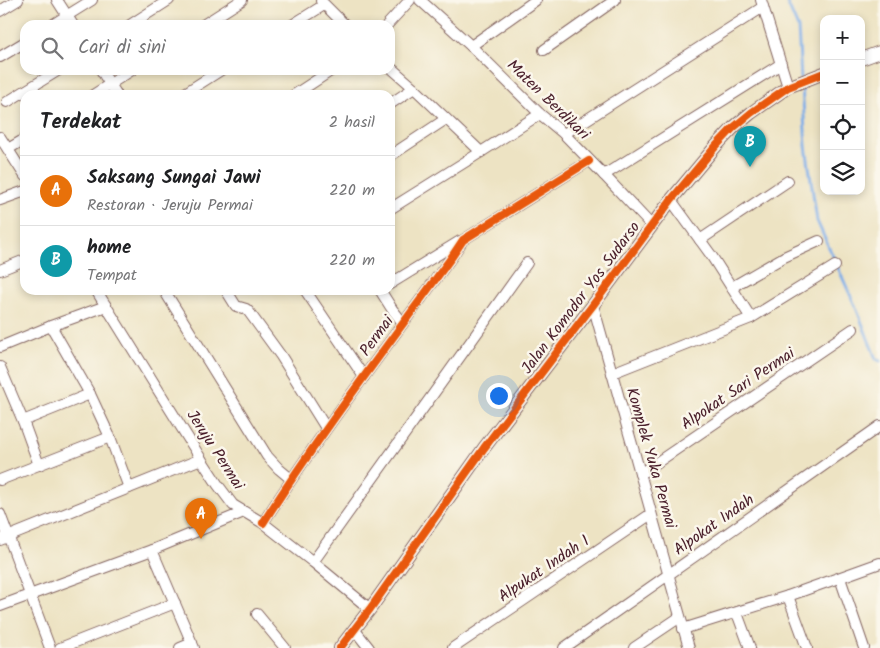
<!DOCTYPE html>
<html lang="id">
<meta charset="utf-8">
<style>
body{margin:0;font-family:Kalam,sans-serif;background:#f2f2f2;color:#202124}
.controls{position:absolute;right:15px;top:15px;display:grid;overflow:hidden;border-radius:10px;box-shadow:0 2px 8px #0003}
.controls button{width:45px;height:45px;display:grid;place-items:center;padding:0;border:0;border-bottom:1px solid #e0e0e0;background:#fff;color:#202124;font:25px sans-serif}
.you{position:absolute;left:498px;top:395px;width:18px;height:18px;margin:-12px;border:4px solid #fff;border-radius:50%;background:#1a73e8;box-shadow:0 0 0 8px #1a73e833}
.badge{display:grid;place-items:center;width:32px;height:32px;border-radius:50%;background:#c8321e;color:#fff;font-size:16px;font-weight:700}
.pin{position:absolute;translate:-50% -41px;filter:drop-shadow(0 1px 2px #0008)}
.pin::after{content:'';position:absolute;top:26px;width:18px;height:15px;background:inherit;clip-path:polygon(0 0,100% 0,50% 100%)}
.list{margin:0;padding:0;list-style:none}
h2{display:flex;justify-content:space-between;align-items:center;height:65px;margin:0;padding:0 20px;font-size:21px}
h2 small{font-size:16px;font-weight:400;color:#757577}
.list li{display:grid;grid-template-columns:32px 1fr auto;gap:15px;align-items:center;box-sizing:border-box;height:70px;padding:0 20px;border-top:1px solid #e0e0e0}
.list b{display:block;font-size:19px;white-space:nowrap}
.list p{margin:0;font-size:16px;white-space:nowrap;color:#757577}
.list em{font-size:16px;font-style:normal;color:#757577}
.icon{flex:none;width:28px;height:28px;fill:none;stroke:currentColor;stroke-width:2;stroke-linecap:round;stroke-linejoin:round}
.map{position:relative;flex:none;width:880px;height:648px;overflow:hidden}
.search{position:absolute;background:#fff;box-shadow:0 2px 8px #0003;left:20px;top:20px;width:375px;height:55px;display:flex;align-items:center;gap:12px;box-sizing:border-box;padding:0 18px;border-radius:15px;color:#757577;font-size:19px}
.panel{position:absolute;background:#fff;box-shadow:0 2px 8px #0003;left:20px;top:90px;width:375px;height:205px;border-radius:15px}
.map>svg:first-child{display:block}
</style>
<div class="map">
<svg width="880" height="648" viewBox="0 0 880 648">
<rect width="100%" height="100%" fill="#fbf7ec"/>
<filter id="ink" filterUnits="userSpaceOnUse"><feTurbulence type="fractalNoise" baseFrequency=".02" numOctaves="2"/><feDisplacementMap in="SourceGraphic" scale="10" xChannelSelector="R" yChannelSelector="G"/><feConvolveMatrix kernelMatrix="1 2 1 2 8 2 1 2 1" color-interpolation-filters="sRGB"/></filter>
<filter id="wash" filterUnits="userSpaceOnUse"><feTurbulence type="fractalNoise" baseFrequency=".0096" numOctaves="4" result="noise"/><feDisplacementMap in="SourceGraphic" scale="20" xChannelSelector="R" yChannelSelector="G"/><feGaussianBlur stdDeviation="1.12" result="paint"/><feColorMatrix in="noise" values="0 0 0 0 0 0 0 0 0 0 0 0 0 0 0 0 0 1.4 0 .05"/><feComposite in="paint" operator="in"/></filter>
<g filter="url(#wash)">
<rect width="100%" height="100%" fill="#ede3c3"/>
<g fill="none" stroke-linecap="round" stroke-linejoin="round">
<g stroke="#7dade8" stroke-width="3">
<polyline points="786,0 798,28 801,79"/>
<polyline points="802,86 806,146 817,221 857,310 876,359 880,361"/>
</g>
</g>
</g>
<g filter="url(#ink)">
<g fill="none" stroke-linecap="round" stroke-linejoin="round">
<defs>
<g id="minor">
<polyline points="57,0 73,25"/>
<polyline points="420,0 471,46 540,114 564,134 604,175 652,226"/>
<polyline points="761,0 788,87"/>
<polyline points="321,1 345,25"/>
<polyline points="0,11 18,0"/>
<polyline points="52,25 92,0"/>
<polyline points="130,25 169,0"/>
<polyline points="203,25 242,0"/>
<polyline points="292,25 324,5"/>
<polyline points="387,25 410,0"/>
<polyline points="471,46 536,0"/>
<polyline points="544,50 615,0"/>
<polyline points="0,57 25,42"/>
<polyline points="390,67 414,88 481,152"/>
<polyline points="101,70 117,95"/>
<polyline points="93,95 132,70"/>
<polyline points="182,95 221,70"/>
<polyline points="294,95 332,70"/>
<polyline points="7,102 59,70"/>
<polyline points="390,104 414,88"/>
<polyline points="564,134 763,7"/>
<polyline points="0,137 25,176"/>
<polyline points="8,149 25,139"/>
<polyline points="390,156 446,119"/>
<polyline points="604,175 781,64"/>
<polyline points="0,200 25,191"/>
<polyline points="671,200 711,255 751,318"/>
<polyline points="390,209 481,152 540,114"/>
<polyline points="700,240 788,181"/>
<polyline points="0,270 25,260"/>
<polyline points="390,284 460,241"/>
<polyline points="732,287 784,257 819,241"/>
<polyline points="96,290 201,459 218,485 233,505 263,523 313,562 370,609"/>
<polyline points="164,290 267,456 279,469 291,479"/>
<polyline points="226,290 236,306 246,309 249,312 281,356 326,428"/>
<polyline points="305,290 364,377"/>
<polyline points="380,290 392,309 403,323"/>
<polyline points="593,305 689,648"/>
<polyline points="51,326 90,394 110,437 129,488"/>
<polyline points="0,347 51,326 106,306"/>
<polyline points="0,367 23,421 39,465"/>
<polyline points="612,373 751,318 835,266"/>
<polyline points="23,421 90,394"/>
<polyline points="640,474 853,329"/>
<polyline points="0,480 110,437"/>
<polyline points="0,514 50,648"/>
<path d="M 263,523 C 321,432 387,346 451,258 L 463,240 L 589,161"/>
<polyline points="0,540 201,459"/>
<polyline points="152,550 194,648"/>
<polyline points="313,562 527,263"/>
<polyline points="840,578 864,648"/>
<polyline points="788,596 807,648"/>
<polyline points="0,606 152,550 244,512"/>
<polyline points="737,613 750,648"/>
<polyline points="257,614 285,648"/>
<polyline points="354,629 369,648"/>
<polyline points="683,629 788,596 880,563"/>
<polyline points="60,648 175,603"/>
<polyline points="180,648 192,643"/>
<polyline points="453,648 651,514"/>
<polyline points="564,648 880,426"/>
<polyline points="634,648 680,617"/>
</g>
<g id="tertiary">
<polyline points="861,59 880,52"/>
<polyline points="340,648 370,609 484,448 593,305 671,200 716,146 733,128 751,113 788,87 824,73"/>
</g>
</defs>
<use href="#minor" stroke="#836460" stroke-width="12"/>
<use href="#tertiary" stroke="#836460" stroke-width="14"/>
<use href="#minor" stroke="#fff" stroke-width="10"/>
<use href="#tertiary" stroke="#fff" stroke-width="12"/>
<defs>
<g id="cycleway">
<path d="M 263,523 C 321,432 387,346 451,258 L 463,240 L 589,161"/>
<polyline points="340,648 370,609 484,448 593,305 671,200 716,146 733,128 751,113 788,87 824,73"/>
</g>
</defs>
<use href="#cycleway" stroke="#fbf7ec" stroke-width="11"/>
<use href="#cycleway" stroke="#e8590c" stroke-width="8"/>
</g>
</g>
<g text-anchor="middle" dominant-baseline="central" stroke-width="5" stroke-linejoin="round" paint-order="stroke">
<g font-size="16" fill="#4a1f2b" stroke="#fbf7ec">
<text transform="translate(548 100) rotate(44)">Maten Berdikari</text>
<text transform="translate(581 298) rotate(-53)">Jalan Komodor Yos Sudarso</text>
<text transform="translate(377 336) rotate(-54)">Permai</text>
<text transform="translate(738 389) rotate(-34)">Alpokat Sari Permai</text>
<text transform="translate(215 450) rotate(57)">Jeruju Permai</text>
<text transform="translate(651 458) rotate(74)">Komplek Yuka Permai</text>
<text transform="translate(714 525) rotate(-35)">Alpokat Indah</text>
<text transform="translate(544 569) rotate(-34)">Alpukat Indah 1</text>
</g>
</g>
</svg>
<div class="controls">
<button>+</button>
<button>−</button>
<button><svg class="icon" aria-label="locate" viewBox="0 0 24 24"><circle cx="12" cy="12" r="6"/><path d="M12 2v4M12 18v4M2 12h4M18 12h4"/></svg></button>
<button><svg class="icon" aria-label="layers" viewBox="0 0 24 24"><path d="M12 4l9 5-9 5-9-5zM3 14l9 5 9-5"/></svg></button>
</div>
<div class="you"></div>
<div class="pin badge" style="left:201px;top:539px;background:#e8710a">A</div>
<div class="pin badge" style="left:750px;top:167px;background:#0f9aa8">B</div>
<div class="search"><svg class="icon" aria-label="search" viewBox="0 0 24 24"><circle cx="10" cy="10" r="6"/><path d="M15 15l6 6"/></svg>Cari di sini</div>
<section class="panel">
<h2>Terdekat<small>2 hasil</small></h2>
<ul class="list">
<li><span class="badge" style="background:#e8710a">A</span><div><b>Saksang Sungai Jawi</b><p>Restoran · Jeruju Permai</p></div><em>220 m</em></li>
<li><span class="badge" style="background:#0f9aa8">B</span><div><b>home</b><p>Tempat</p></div><em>220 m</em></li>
</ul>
</section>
</div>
